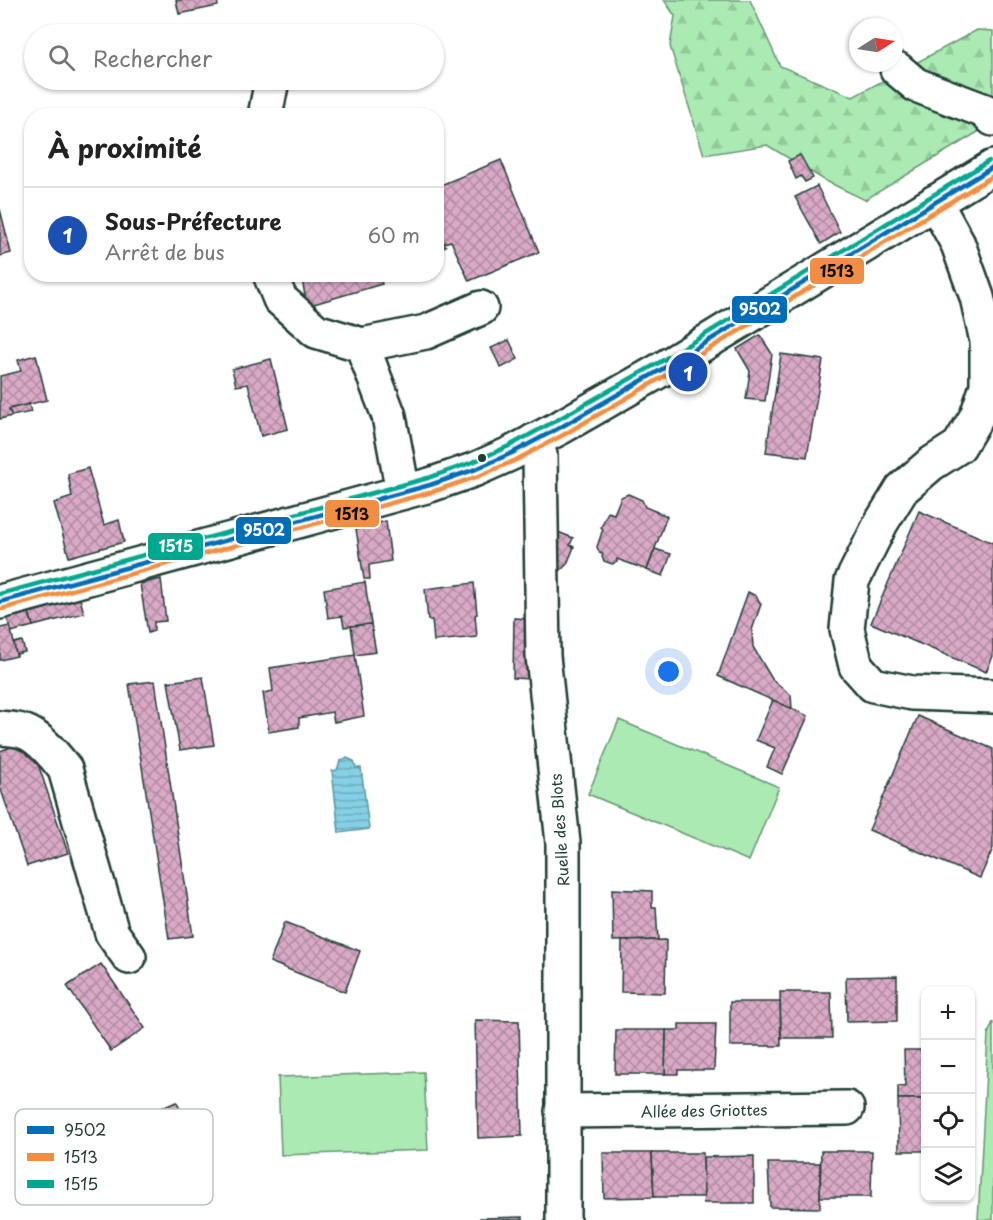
<!DOCTYPE html>
<html lang="fr">
<meta charset="utf-8">
<style>
body{margin:0;font-family:"Playpen Sans",sans-serif;background:#f6f6f6;color:#222}
.controls{position:absolute;right:18px;bottom:18px;display:grid;overflow:hidden;border-radius:12px;box-shadow:0 2px 4px #0004}
.controls button{width:54px;height:54px;display:grid;place-items:center;padding:0;border:0;border-bottom:2px solid #e0e0e0;background:#fff;color:#222;font:30px sans-serif}
.compass{position:absolute;left:849px;top:18px;width:54px;height:54px;border-radius:50%;background:#fff;box-shadow:0 2px 4px #0004;rotate:78deg}
.you{position:absolute;left:669px;top:672px;width:21px;height:21px;margin:-15px;border:4px solid #fff;border-radius:50%;background:#1a73e8;box-shadow:0 0 0 9px #1a73e833}
.badge{display:grid;place-items:center;width:39px;height:39px;border-radius:50%;background:#1f6fb2;color:#fff;font-size:20px;font-weight:700}
.pin{position:absolute;translate:-50% -50%;border:3px solid #fff;box-shadow:0 2px 6px #0006}
.list{margin:0;padding:0;list-style:none}
h2{display:flex;justify-content:space-between;align-items:center;height:78px;margin:0;padding:0 24px;font-size:26px}
h2 small{font-size:20px;font-weight:400;color:#767676}
.list li{display:grid;grid-template-columns:39px 1fr auto;gap:18px;align-items:center;box-sizing:border-box;height:96px;padding:0 24px;border-top:2px solid #e0e0e0}
.list b{display:block;font-size:22px;white-space:nowrap}
.list p{margin:0;font-size:20px;white-space:nowrap;color:#767676}
.list em{font-size:20px;font-style:normal;color:#767676}
.icon{flex:none;width:33px;height:33px;fill:none;stroke:currentColor;stroke-width:2;stroke-linecap:round;stroke-linejoin:round}
.map{position:relative;flex:none;width:993px;height:1220px;overflow:hidden}
.search{position:absolute;background:#fff;box-shadow:0 2px 4px #0004;left:24px;top:24px;width:420px;height:66px;display:flex;align-items:center;gap:15px;box-sizing:border-box;padding:0 21px;border-radius:33px;color:#767676;font-size:22px}
.panel{position:absolute;background:#fff;box-shadow:0 2px 4px #0004;left:24px;top:108px;width:420px;height:174px;border-radius:24px}
.map>svg:first-child{display:block}
</style>
<div class="map">
<svg width="993" height="1220" viewBox="0 0 993 1220">
<defs>
<pattern id="forest-firs" width="22" height="20" patternUnits="userSpaceOnUse" patternTransform="scale(1.5)"><rect width="22" height="20" fill="#abeab2"/><path d="M5 1l3.5 6h-7zM16 11l3.5 6h-7z" fill="#93ca9a"/></pattern>
<pattern id="water-rules" width="6" height="5" patternUnits="userSpaceOnUse" patternTransform="scale(1.5)"><rect width="6" height="5" fill="#85d0e5"/><path d="M0 2.5h6" fill="none" stroke="#6caaba"/></pattern>
<pattern id="building-cross-hatch" width="8" height="8" patternUnits="userSpaceOnUse" patternTransform="scale(1.5)"><rect width="8" height="8" fill="#daa9c6"/><path d="M0 0l8 8M0 8l8-8" fill="none" stroke="#b08ba2"/></pattern>
</defs>
<rect width="100%" height="100%" fill="#fff"/>
<filter id="ink" filterUnits="userSpaceOnUse"><feTurbulence type="fractalNoise" baseFrequency=".0167" numOctaves="2"/><feDisplacementMap in="SourceGraphic" scale="12" xChannelSelector="R" yChannelSelector="G"/><feConvolveMatrix kernelMatrix="1 2 1 2 8 2 1 2 1" color-interpolation-filters="sRGB"/></filter>
<g filter="url(#ink)">
<polygon fill="url(#forest-firs)" stroke="#659473" stroke-width="1.5" points="664,0 750,0 780,66 853,97 977,30 993,31 993,123 865,200 826,181 767,145 704,155 670,46 675,16"/>
<g fill="#abeab2" stroke="#659473" stroke-width="1.5">
<polygon points="619,720 779,787 749,861 588,794"/>
<polygon points="993,1022 993,1220 978,1220 988,1034"/>
<polygon points="424,1072 428,1150 281,1155 278,1077"/>
</g>
<polygon fill="url(#water-rules)" stroke="#5c959e" stroke-width="1.5" points="347,758 354,761 356,768 361,768 369,829 339,833 332,771 337,770 340,761"/>
<g fill="url(#building-cross-hatch)" stroke="#1f3d34" stroke-width="1.5">
<polygon points="176,0 217,0 218,6 179,14"/>
<polygon points="800,155 813,178 805,182 801,176 796,179 788,161"/>
<polygon points="501,160 539,252 469,281 451,241 444,243 446,246 436,250 436,187"/>
<polygon points="817,186 840,232 821,244 795,197"/>
<polygon points="0,209 11,253 0,256"/>
<polygon points="301,274 379,274 382,284 307,306"/>
<polygon points="760,335 772,354 765,401 746,399 750,371 737,349"/>
<polygon points="509,340 518,359 501,368 491,348"/>
<polygon points="781,354 823,360 807,457 766,452"/>
<polygon points="36,355 47,400 9,409 12,416 0,419 0,376 21,371 18,360"/>
<polygon points="271,359 288,429 261,436 248,384 236,386 232,369"/>
<polygon points="29,404 31,412 12,416 9,409"/>
<polygon points="88,468 104,525 119,520 124,542 69,557 54,503 72,497 68,474"/>
<polygon points="628,494 642,500 645,507 667,516 647,570 617,559 617,562 612,564 604,561 602,557 603,554 599,552 597,547 603,529 601,527 608,512 614,514 621,497"/>
<polygon points="919,511 993,543 993,656 986,672 871,623"/>
<polygon points="386,521 391,561 369,565 370,579 364,579 356,529"/>
<polygon points="553,530 573,538 570,545 574,547 567,564 559,572 552,571"/>
<polygon points="655,549 671,554 663,576 647,570"/>
<polygon points="161,579 166,621 154,622 154,631 148,633 140,584"/>
<polygon points="365,582 371,624 344,627 342,616 328,618 324,589"/>
<polygon points="474,583 477,614 475,615 477,637 434,641 432,620 428,620 425,589"/>
<polygon points="748,592 756,596 761,604 752,630 753,647 772,679 791,695 792,709 718,676"/>
<polygon points="80,599 84,613 33,626 29,613"/>
<polygon points="29,613 33,626 11,632 7,618"/>
<polygon points="514,618 532,619 531,679 513,678"/>
<polygon points="371,624 376,652 355,655 351,626"/>
<polygon points="10,626 17,656 0,660 0,628"/>
<polygon points="22,641 25,652 16,654 14,643"/>
<polygon points="355,655 364,716 334,722 332,712 299,718 299,727 269,732 263,693 273,691 270,668"/>
<polygon points="203,677 214,745 180,750 168,682"/>
<polygon points="155,681 193,936 169,939 129,684"/>
<polygon points="773,700 808,716 782,774 767,767 775,748 756,740"/>
<polygon points="918,716 993,749 993,848 980,878 869,830"/>
<polygon points="30,740 68,853 27,866 0,787 0,751"/>
<polygon points="612,889 652,891 652,907 656,907 658,940 613,941"/>
<polygon points="285,922 360,951 345,992 270,962"/>
<polygon points="666,940 665,993 621,992 622,941"/>
<polygon points="101,964 145,1028 111,1051 67,986"/>
<polygon points="897,976 897,1021 847,1022 846,977"/>
<polygon points="780,992 831,992 832,1038 781,1038"/>
<polygon points="730,1002 780,1002 781,1046 730,1046"/>
<polygon points="475,1020 519,1021 522,1136 478,1138"/>
<polygon points="679,1024 716,1024 714,1070 678,1070 678,1074 665,1074 666,1030 679,1030"/>
<polygon points="616,1030 666,1030 665,1074 615,1074"/>
<polygon points="904,1050 926,1050 926,1099 898,1099 898,1086 905,1087"/>
<polygon points="898,1099 926,1099 926,1151 899,1151"/>
<polygon points="177,1102 207,1175 167,1191 137,1117"/>
<polygon points="821,1151 872,1151 871,1197 820,1197"/>
<polygon points="603,1153 652,1153 654,1197 604,1198"/>
<polygon points="652,1153 703,1153 704,1197 654,1197"/>
<polygon points="754,1156 754,1203 703,1203 704,1197 703,1157"/>
<polygon points="768,1163 820,1163 820,1208 770,1207"/>
<polygon points="523,1217 523,1220 480,1220 480,1218"/>
</g>
<g fill="none" stroke-linecap="round" stroke-linejoin="round">
<defs>
<g id="minor">
<polyline points="897,69 916,85 985,111 993,119"/>
<polyline points="265,116 272,80"/>
<polyline points="935,202 958,244 977,297 987,341 987,386 977,416 959,446 931,464 902,489 881,523 852,581 847,629 856,666 873,685 912,693 993,696"/>
<polyline points="270,274 280,299 316,331 362,345 389,416 403,492"/>
<polyline points="362,345 426,332 481,308"/>
<polyline points="534,441 540,455 543,656 563,843 563,1220"/>
<path d="M 0,728 C 8,729 18,729 25,732 C 39,737 56,757 65,769 L 112,933 L 129,957"/>
<polyline points="562,1111 847,1108"/>
</g>
<polyline id="major" points="0,602 430,485 476,469 512,453 561,427 664,368 993,167"/>
</defs>
<use href="#minor" stroke="#1f3d34" stroke-width="38"/>
<use href="#major" stroke="#1f3d34" stroke-width="38"/>
<use href="#minor" stroke="#fff" stroke-width="33"/>
<use href="#major" stroke="#fff" stroke-width="33"/>
<defs>
<polyline id="bus-1" points="0,602 430,485 476,469 512,453 561,427 664,368 993,167"/>
<polyline id="bus-2" points="2,609 432,492 479,476 516,460 565,434 668,374 993,176"/>
<polyline id="bus-3" points="0,594 428,478 473,462 509,446 557,420 660,362 989,161"/>
</defs>
<use href="#bus-1" stroke="#fff" stroke-width="9"/>
<use href="#bus-2" stroke="#fff" stroke-width="9"/>
<use href="#bus-3" stroke="#fff" stroke-width="9"/>
<use href="#bus-1" stroke="#006db8" stroke-width="4.5"/>
<use href="#bus-2" stroke="#f28e43" stroke-width="4.5"/>
<use href="#bus-3" stroke="#00a88f" stroke-width="4.5"/>
</g>
</g>
<circle fill="#1f3d34" stroke="#fff" stroke-width="2" cx="482" cy="458" r="5"/>
<g text-anchor="middle" dominant-baseline="central" stroke-width="5" stroke-linejoin="round" paint-order="stroke">
<g font-size="15" fill="#1f3d34" stroke="#fff">
<text transform="translate(559 830) rotate(-94)">Ruelle des Blots</text>
<text transform="translate(704 1110) rotate(-1)">Allée des Griottes</text>
</g>
</g>
<rect x="15" y="1109" width="198" height="96" rx="9" fill="#fff" stroke="#bcc5c2" stroke-width="1.5"/>
<rect x="27" y="1126" width="27" height="8" fill="#006db8"/>
<rect x="27" y="1153" width="27" height="8" fill="#f28e43"/>
<rect x="27" y="1180" width="27" height="8" fill="#00a88f"/>
<g font-size="16" fill="#1f3d34">
<text x="64" y="1136">9502</text>
<text x="64" y="1163">1513</text>
<text x="64" y="1190">1515</text>
</g>
<g stroke="#fff" stroke-width="2">
<rect x="809" y="257" width="56" height="28" rx="6" fill="#f28e43"/>
<rect x="731" y="295" width="57" height="29" rx="6" fill="#006db8"/>
<rect x="324" y="499" width="56" height="29" rx="6" fill="#f28e43"/>
<rect x="235" y="516" width="57" height="29" rx="6" fill="#006db8"/>
<rect x="147" y="532" width="57" height="29" rx="6" fill="#00a88f"/>
</g>
<g font-size="16" text-anchor="middle" font-weight="bold" fill="#fff">
<text x="760" y="315">9502</text>
<text x="264" y="536">9502</text>
<text x="176" y="552">1515</text>
</g>
<g font-size="16" text-anchor="middle" font-weight="bold" fill="#111">
<text x="837" y="277">1513</text>
<text x="352" y="520">1513</text>
</g>
</svg>
<div class="controls">
<button>+</button>
<button>−</button>
<button><svg class="icon" aria-label="locate" viewBox="0 0 24 24"><circle cx="12" cy="12" r="6"/><path d="M12 2v4M12 18v4M2 12h4M18 12h4"/></svg></button>
<button><svg class="icon" aria-label="layers" viewBox="0 0 24 24"><path d="M12 4l9 5-9 5-9-5zM3 14l9 5 9-5"/></svg></button>
</div>
<svg class="compass" viewBox="-18 -18 36 36"><path d="M0-13l5 13h-10z" fill="#e53935"/><path d="M0 13l5-13h-10z" fill="#767676"/></svg>
<div class="you"></div>
<div class="pin badge" style="left:688px;top:372px;background:#1a4fb4">1</div>
<div class="search"><svg class="icon" aria-label="search" viewBox="0 0 24 24"><circle cx="10" cy="10" r="6"/><path d="M15 15l6 6"/></svg>Rechercher</div>
<section class="panel">
<h2>À proximité<small></small></h2>
<ul class="list">
<li><span class="badge" style="background:#1a4fb4">1</span><div><b>Sous-Préfecture</b><p>Arrêt de bus</p></div><em>60 m</em></li>
</ul>
</section>
</div>
